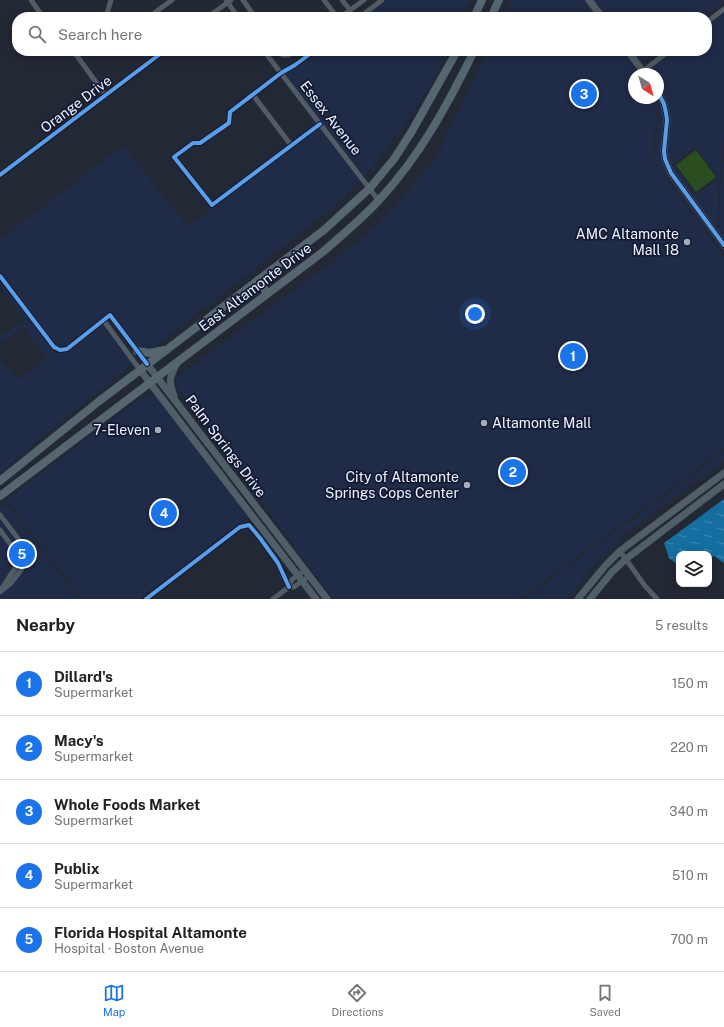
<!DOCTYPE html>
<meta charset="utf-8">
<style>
body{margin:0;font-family:"Public Sans",sans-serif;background:#f2f2f2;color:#202124}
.controls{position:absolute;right:12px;bottom:12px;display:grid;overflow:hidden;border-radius:8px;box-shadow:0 2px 10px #0003}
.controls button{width:36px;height:36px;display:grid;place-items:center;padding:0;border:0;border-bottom:1px solid #e0e0e0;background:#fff;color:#202124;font:20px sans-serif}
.compass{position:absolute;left:628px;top:68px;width:36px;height:36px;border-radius:50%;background:#fff;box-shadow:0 2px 10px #0003;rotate:143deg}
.you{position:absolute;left:475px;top:314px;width:14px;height:14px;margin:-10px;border:3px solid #fff;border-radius:50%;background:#1a73e8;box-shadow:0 0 0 6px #1a73e833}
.badge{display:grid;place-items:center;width:26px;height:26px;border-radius:50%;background:#1a73e8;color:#fff;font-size:13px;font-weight:700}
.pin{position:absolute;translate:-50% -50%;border:2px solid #fff;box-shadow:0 1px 4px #0006}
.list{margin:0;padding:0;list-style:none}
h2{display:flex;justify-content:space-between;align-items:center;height:52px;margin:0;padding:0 16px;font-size:17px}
h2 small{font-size:13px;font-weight:400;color:#757577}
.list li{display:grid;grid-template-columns:26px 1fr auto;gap:12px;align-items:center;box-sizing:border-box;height:64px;padding:0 16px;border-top:1px solid #e0e0e0}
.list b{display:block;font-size:15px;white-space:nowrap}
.list p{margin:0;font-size:13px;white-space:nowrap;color:#757577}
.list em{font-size:13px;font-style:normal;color:#757577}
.icon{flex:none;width:22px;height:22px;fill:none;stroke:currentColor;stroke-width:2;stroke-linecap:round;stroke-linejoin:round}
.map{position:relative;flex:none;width:724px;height:599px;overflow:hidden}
.search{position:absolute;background:#fff;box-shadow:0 2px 10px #0003;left:12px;right:12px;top:12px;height:44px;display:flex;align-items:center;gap:10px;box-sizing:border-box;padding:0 14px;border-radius:16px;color:#757577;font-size:15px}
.sheet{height:372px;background:#fff}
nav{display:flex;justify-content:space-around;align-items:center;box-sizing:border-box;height:56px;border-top:1px solid #e0e0e0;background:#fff;font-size:11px;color:#757577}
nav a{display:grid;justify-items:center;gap:2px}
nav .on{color:#1a73e8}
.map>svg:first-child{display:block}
</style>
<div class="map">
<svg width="724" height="599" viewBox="0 0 724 599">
<defs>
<pattern id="water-ripples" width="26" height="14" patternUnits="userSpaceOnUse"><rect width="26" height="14" fill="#146e9f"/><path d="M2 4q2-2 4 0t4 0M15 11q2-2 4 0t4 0" fill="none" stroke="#428ab2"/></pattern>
</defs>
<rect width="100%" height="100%" fill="#232835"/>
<g fill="#202b47" fill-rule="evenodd">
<polygon points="387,0 471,0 462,17 364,17"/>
<polygon points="512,0 724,0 724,1 703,17 503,17"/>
<path d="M 724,13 L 724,135 L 718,194 L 719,225 L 714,225 L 673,172 L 667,159 L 662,95 L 658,87 L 658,74 L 648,74 L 647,72 L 674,51 L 707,51 L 707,26 ZM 694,148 L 697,149 L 718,177 L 718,178 L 697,194 L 694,193 L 674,166 L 673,164 Z"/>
<polygon points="318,51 447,51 435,77 405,124 364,177 285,74 297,67"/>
<polygon points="487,51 659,51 637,68 635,73 636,74 634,74 634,98 655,98 657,101 652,161 724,256 724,449 520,599 333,599 175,384 176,378 340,256 378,224 411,187 441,152 445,134 459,109"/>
<polygon points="660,101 662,105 664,119 661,151 678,188 724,249 724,252 654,161"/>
<polygon points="319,127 361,180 330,210 151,350 138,348 111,312 66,346 60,347 56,344 0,272 0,239 83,177 97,165 123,146 188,227"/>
<polygon points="724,157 724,239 715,227 721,228 720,195"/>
<polygon points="0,280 59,352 69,351 103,324 133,364 56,425 0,474 0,359 19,380 47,359 23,327 0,344 0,336 25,319 0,285"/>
<polygon points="152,394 162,403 248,517 140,599 82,599 9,503 6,502 0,506 0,505 139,399"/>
<polygon points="724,452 724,461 625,534 588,572 568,599 524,599"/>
<polygon points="7,504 79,599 0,599 0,509"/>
</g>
<polygon fill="#2b4e21" points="696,150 716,177 696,192 676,165"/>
<polygon fill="url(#water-ripples)" points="724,499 724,563 714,556 709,558 709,554 679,554 679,566 669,558 664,543"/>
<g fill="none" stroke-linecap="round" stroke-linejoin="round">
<g stroke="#515c64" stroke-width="5">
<polyline points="31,0 43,17"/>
<polyline points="226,0 238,17"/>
<polyline points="243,0 255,17"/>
<polyline points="324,0 337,17"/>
<polyline points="342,0 350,10"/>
<polyline points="106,17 111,0"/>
<polyline points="149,17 172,0"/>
<polyline points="208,17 231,0"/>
<polyline points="341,17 364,0"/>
<polyline points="360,17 382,0"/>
<polyline points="707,22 724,9"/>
<polyline points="72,51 77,56 106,96"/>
<polyline points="264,51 379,201"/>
<polyline points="280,51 283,55 288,55 295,51"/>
<polyline points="314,51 295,65 281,73 230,112 229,123 200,143 193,143 174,157 212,205 320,124"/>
<polyline points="643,71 669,51"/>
<polyline points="253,95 291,145"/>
<polyline points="0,175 164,51"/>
<polyline points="0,276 54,347 60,350 67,349 110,315 147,364"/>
<polyline points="104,321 140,370"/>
<polyline points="0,515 23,545 26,559 21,570 11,583 0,592"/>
<polyline points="0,530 16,552 16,567 2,588"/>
<polyline points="620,551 645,586 657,599"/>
<path d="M 289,587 C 289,579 299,575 305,570"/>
<polyline points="146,599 240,527 249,525 260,538 278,563 289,587"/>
<polyline points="273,599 289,587 294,587 309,576"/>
</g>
<g stroke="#515c64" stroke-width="7">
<polyline points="589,0 602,17"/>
<polyline points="628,51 645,74"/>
<polyline points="658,92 664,104 666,113 667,120 664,151 665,159 671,173 724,245"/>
</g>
<g stroke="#505e68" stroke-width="7">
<polyline points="147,364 327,599"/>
<polyline points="140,370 316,599"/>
<path d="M 174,396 C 168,380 170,377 177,363"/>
<polyline points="578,599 605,566 620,551 724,473"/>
<polyline points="590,599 612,572 626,559 724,484"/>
</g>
<g stroke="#566670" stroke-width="8">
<polyline points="474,17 482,0"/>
<polyline points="491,17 499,0"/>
<polyline points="258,280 267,293"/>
<polyline points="137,351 150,353 164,350"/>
<polyline points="0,481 98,402 324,230 370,188 394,159 412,131 457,51"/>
<path d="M 0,496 L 324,251 C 343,234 363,218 380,199 C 420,156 448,104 474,51"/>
</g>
<defs>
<g id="cycleway">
<polyline points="314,51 295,65 281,73 230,112 229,123 200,143 193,143 174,157 212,205 320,124"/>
<polyline points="658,92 664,104 666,113 667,120 664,151 665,159 671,173 724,245"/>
<polyline points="0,175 164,51"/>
<polyline points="0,276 54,347 60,350 67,349 110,315 147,364"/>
<polyline points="146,599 240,527 249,525 260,538 278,563 289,587"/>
</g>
</defs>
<use href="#cycleway" stroke="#121a33" stroke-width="6"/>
<use href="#cycleway" stroke="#5a9eea" stroke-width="4"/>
</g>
<g fill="#a8acb8" stroke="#121a33" stroke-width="1.5">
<circle cx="687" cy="242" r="4"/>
<circle cx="484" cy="423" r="4"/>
<circle cx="158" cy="430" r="4"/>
<circle cx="467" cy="485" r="4"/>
</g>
<g text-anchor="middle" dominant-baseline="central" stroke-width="3.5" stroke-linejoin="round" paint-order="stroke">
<g font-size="14" fill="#eff3fe" stroke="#121a33">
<text transform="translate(76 104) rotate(-37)">Orange Drive</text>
<text transform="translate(331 118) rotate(52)">Essex Avenue</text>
<text transform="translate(255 287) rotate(-37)">East Altamonte Drive</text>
<text transform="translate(226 446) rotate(53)">Palm Springs Drive</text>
</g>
<g font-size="14" fill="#eff3fe" stroke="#121a33" text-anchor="end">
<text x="679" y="234">AMC Altamonte<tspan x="679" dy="16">Mall 18</tspan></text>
<text x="492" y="423" text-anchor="start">Altamonte Mall</text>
<text x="150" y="430">7-Eleven</text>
<text x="459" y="477">City of Altamonte<tspan x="459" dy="16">Springs Cops Center</tspan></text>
</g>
</g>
</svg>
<div class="controls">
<button><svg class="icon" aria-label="layers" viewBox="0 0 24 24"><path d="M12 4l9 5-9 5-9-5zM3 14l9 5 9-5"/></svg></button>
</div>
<svg class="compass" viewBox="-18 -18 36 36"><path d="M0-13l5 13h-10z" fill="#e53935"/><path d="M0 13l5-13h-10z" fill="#757577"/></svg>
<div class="you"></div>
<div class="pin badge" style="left:573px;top:356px">1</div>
<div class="pin badge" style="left:513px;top:472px">2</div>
<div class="pin badge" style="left:584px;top:94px">3</div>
<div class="pin badge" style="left:164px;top:513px">4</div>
<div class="pin badge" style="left:22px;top:554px">5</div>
<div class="search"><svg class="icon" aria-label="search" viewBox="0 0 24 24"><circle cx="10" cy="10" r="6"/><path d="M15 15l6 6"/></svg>Search here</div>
</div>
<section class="sheet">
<h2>Nearby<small>5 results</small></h2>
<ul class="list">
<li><span class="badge">1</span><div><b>Dillard's</b><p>Supermarket</p></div><em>150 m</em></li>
<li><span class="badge">2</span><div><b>Macy's</b><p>Supermarket</p></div><em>220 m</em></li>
<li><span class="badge">3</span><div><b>Whole Foods Market</b><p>Supermarket</p></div><em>340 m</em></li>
<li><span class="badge">4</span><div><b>Publix</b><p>Supermarket</p></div><em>510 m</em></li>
<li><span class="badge">5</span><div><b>Florida Hospital Altamonte</b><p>Hospital · Boston Avenue</p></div><em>700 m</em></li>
</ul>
</section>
<nav>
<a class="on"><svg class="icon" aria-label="map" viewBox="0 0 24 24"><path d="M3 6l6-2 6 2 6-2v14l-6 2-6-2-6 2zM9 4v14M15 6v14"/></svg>Map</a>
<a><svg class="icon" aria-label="directions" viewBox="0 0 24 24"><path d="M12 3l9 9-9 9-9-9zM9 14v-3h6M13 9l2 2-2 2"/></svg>Directions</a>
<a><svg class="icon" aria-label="saved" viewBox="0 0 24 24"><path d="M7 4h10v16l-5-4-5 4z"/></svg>Saved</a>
</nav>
